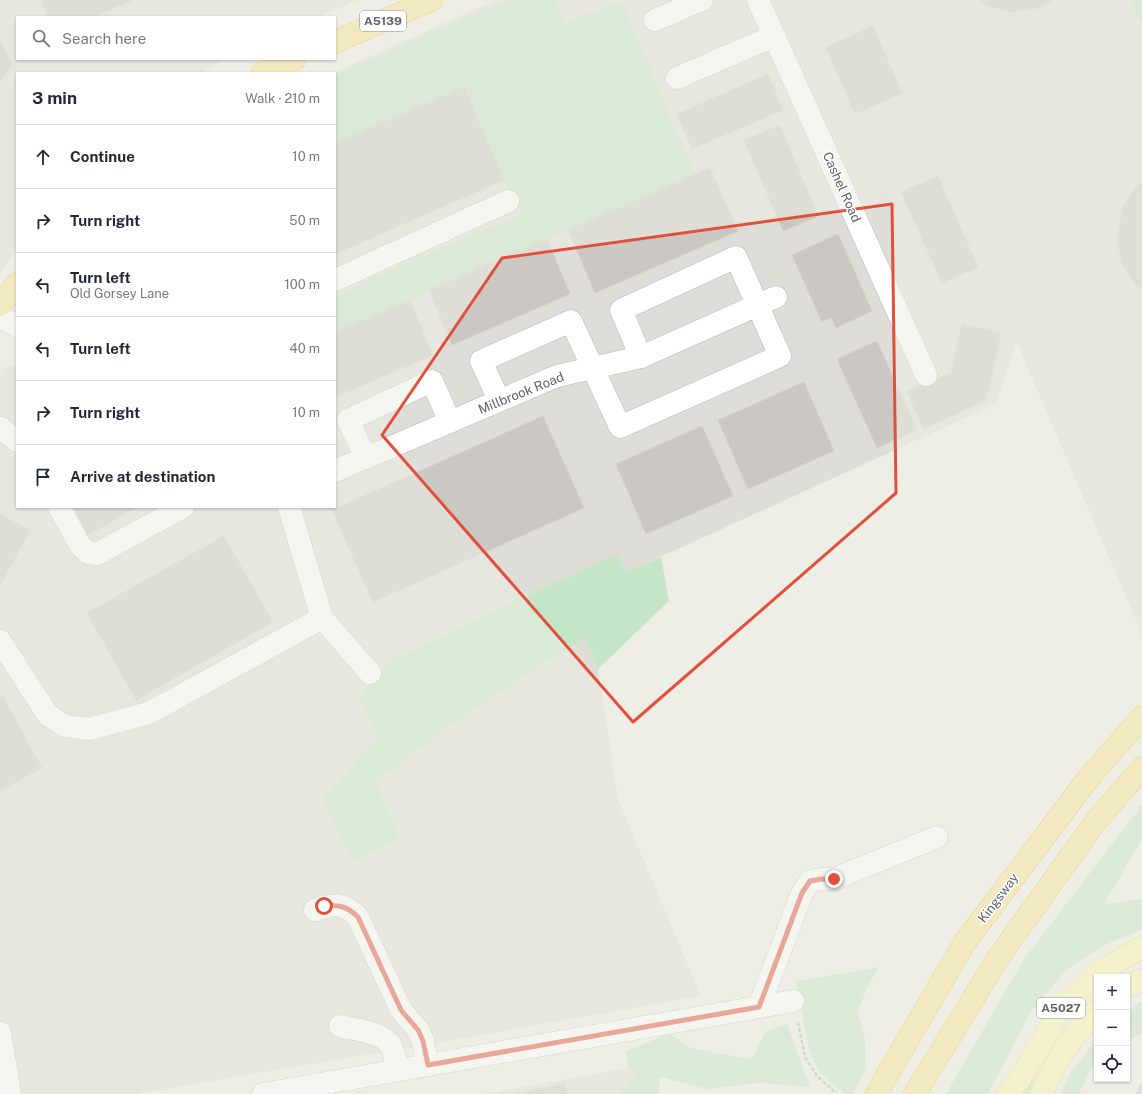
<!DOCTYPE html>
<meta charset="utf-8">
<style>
body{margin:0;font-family:"Public Sans",sans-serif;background:#f6f6f7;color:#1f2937}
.controls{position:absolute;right:12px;bottom:12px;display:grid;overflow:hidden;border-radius:0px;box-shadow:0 1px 3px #0004}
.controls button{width:36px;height:36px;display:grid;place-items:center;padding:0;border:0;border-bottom:1px solid #e0e1e3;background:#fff;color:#1f2937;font:20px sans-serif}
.stop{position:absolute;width:12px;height:12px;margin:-9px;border:3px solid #e1503b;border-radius:50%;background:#fff}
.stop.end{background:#e1503b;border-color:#fff;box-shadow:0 1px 4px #0008}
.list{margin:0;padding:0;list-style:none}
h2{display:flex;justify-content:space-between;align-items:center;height:52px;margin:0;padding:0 16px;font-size:17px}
h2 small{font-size:13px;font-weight:400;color:#747a83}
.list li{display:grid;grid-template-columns:26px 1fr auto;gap:12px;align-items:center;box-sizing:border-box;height:64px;padding:0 16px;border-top:1px solid #e0e1e3}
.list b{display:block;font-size:15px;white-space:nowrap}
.list p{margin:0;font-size:13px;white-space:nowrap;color:#747a83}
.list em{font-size:13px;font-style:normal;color:#747a83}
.icon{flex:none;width:22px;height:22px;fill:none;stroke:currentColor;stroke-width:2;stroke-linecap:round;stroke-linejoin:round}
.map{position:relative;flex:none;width:1142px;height:1094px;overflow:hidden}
.search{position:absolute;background:#fff;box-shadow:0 1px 3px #0004;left:16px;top:16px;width:320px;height:44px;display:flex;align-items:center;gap:10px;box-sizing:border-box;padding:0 14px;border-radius:0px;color:#747a83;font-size:15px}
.panel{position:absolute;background:#fff;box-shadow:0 1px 3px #0004;left:16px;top:72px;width:320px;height:436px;border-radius:0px}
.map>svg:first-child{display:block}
</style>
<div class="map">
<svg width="1142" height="1094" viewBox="0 0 1142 1094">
<rect width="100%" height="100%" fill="#efeee6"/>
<g fill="#deddd8">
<polygon points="0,0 358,0 318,17 17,17 17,59 225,59 201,73 17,73 17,250 0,273"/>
<polygon points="496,0 1130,0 1142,27 1142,634 1017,343 996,404 627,572 617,554 394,658 379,736 322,799 400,839 377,782 443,731 585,637 598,669 618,799 701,996 442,1042 135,1094 0,1094 0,372 3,368 17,364 17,507 335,507 335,73 333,73"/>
<polygon points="628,1068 639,1071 619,1094 483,1094"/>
</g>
<g fill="#c4e5c6">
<polygon points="507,0 556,0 564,22 622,2 695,175 429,290 410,300 335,332 335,297 393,269 522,214 504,180 464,87 335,143 335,74"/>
<polygon points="1130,0 1142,0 1142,27"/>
<polygon points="617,554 627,572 661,557 669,601 598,669 585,637 443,731 377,782 400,839 354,862 322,799 379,736 359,699 394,658"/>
<polygon points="1142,805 1142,839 1104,904 1142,899 1142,930 1107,944 1067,969 1031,1012 990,1090 985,1094 946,1094 1024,959"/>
<polygon points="879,967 866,990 858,1012 865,1039 866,1068 853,1094 847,1094 837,1088 819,1072 810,1052 795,981"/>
<polygon points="1142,1001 1142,1033 1127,1042 1127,1012"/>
<polygon points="787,1024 810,1087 760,1083 706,1089 660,1077 659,1094 619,1094 638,1071 628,1068 626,1051 670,1033 690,1048 752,1059 765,1032"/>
<polygon points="1097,1039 1097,1066 1090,1071 1079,1094 1060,1094 1070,1073"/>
<polygon points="1038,1071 1029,1094 1023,1094"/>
</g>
<g fill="#cbc8c4" stroke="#d4d0c5">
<polygon points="41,0 133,0 93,17 48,17"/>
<polygon points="979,0 1052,0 1039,8 1011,12 988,6"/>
<polygon points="873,26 902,93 855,114 826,47"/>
<polygon points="0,40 12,65 0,81"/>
<polygon points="768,74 783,110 692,149 677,114"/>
<polygon points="17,79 17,92 14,86"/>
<polygon points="464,87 504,180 335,254 335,143"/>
<polygon points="780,125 818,216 783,231 744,140"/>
<polygon points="710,168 738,231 595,293 568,230"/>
<polygon points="938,176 978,267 942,283 901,192"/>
<polygon points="1142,183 1142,289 1136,285 1122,263 1117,238 1123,206 1138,185"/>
<polygon points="838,234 872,311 836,328 831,317 822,322 792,255"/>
<polygon points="547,239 570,294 452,345 429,290"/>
<polygon points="410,300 433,355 335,397 335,332"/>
<polygon points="962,324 1001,333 986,400 923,429 907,391 951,373"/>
<polygon points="877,341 917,430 877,448 837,359"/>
<polygon points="804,382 834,451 748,489 718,420"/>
<polygon points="543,416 584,508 373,602 332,510"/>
<polygon points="702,426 733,496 646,534 616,464"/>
<polygon points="73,507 137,507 88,535"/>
<polygon points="0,514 30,530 0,586"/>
<polygon points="224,536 273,622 136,700 87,613"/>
<polygon points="2,695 42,768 0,791 0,697"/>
<polygon points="1142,1082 1142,1094 1136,1094"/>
<polygon points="565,1084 567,1094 514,1094"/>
</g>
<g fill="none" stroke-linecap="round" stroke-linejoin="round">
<defs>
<g id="minor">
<polyline points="758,0 926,375"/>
<polyline points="655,20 702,0"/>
<polyline points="677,78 774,36"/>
<polyline points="335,280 508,201"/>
<polyline points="0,317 17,326"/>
<polyline points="499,400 481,361 571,321 620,427 780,356 736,257 621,310 641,357"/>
<polyline points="1,428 17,441"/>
<polyline points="366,458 348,420 432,381 450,422"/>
<polyline points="335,471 557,376 641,357 776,297"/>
<polyline points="59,507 80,545 88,553 97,554 183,507"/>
<polyline points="289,507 322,618 370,673"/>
<polyline points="0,641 48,715 65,726 89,729 149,713 322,618"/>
<path d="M 315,910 C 332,903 344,903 358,917 L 401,1010 L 418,1030 L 423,1041 L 428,1065"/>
<polyline points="759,1007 802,893 810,881 821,879 834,879 937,837"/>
<path d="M 340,1026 C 355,1030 384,1032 391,1046 C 395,1053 396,1063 398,1070"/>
<polyline points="0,1033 10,1094"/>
<polyline points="263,1094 793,1001"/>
</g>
<g id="major">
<polyline points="1127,987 1142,980"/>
<polyline points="1007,1094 1018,1082 1062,1007 1095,975 1142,947"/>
<path d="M 1042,1094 C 1057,1059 1070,1038 1097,1011"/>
</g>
<g id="highway">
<polyline points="335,42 431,0"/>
<polyline points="262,73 295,59"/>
<polyline points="0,305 17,284"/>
<polyline points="876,1094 965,942 1087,780 1142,717"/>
<polyline points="915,1094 998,958 1096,821 1142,768"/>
</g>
</defs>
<use href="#minor" stroke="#b6b8bc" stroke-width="23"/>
<use href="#major" stroke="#ebcc64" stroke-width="23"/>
<use href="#highway" stroke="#eaaf0c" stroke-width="23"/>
<polyline stroke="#9cc4a9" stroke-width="2.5" stroke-dasharray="4 2" stroke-linecap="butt" points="798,1022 805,1057 817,1076 837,1094"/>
<use href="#minor" stroke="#fff" stroke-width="22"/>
<use href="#major" stroke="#fbf3b0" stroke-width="22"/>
<use href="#highway" stroke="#f8e395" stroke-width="22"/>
</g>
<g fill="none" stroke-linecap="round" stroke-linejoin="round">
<path stroke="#e1503b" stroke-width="5" d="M 324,906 C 339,904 348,907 358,917 L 401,1010 L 418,1030 L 423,1041 L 428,1065 L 759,1007 L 802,893 L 810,881 L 821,879 L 834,879"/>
</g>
<path d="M0 0H1142V1094H0ZM 892,204 L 896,493 L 633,722 L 382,435 L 502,258 Z" fill="#efeee6" fill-opacity=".55" fill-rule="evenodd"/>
<path fill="none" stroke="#e1503b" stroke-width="3" stroke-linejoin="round" d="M 892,204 L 896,493 L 633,722 L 382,435 L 502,258 Z"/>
<g text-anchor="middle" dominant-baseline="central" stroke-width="3" stroke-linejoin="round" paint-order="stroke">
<g fill="#fff" stroke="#8e9094" stroke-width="1">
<rect x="360" y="11" width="46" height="20" rx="3"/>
<rect x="1037" y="998" width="48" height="20" rx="3"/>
</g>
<g font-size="12" font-weight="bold" fill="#5e6166">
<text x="383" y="21">A5139</text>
<text x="1061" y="1008">A5027</text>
</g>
<g font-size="13" fill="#5e6166" stroke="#fff">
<text transform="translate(842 187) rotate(66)">Cashel Road</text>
<text transform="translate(521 393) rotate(-22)">Millbrook Road</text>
<text transform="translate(998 898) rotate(-53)">Kingsway</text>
</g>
</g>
</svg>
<div class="controls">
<button>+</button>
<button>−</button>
<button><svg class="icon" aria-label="locate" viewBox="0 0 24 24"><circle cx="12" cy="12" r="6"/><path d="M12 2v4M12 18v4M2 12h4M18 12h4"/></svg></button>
</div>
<div class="stop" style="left:324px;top:906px"></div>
<div class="stop end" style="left:834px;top:879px"></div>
<div class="search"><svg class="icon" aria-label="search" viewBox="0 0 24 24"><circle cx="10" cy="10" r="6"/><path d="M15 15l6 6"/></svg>Search here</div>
<section class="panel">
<h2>3 min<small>Walk · 210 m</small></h2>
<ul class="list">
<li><svg class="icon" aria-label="ahead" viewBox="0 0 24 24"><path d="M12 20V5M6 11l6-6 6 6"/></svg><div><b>Continue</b></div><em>10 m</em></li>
<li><svg class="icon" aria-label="right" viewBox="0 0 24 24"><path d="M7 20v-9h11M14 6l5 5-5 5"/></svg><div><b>Turn right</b></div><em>50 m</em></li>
<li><svg class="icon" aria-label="left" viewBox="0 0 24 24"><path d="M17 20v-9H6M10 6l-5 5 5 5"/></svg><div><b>Turn left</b><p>Old Gorsey Lane</p></div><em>100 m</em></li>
<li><svg class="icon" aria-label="left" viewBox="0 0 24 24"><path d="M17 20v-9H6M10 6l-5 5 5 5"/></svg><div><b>Turn left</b></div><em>40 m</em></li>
<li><svg class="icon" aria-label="right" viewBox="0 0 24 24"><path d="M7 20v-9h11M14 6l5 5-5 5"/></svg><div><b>Turn right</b></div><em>10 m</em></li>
<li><svg class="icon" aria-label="arrive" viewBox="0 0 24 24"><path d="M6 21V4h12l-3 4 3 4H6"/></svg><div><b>Arrive at destination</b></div></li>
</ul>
</section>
</div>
